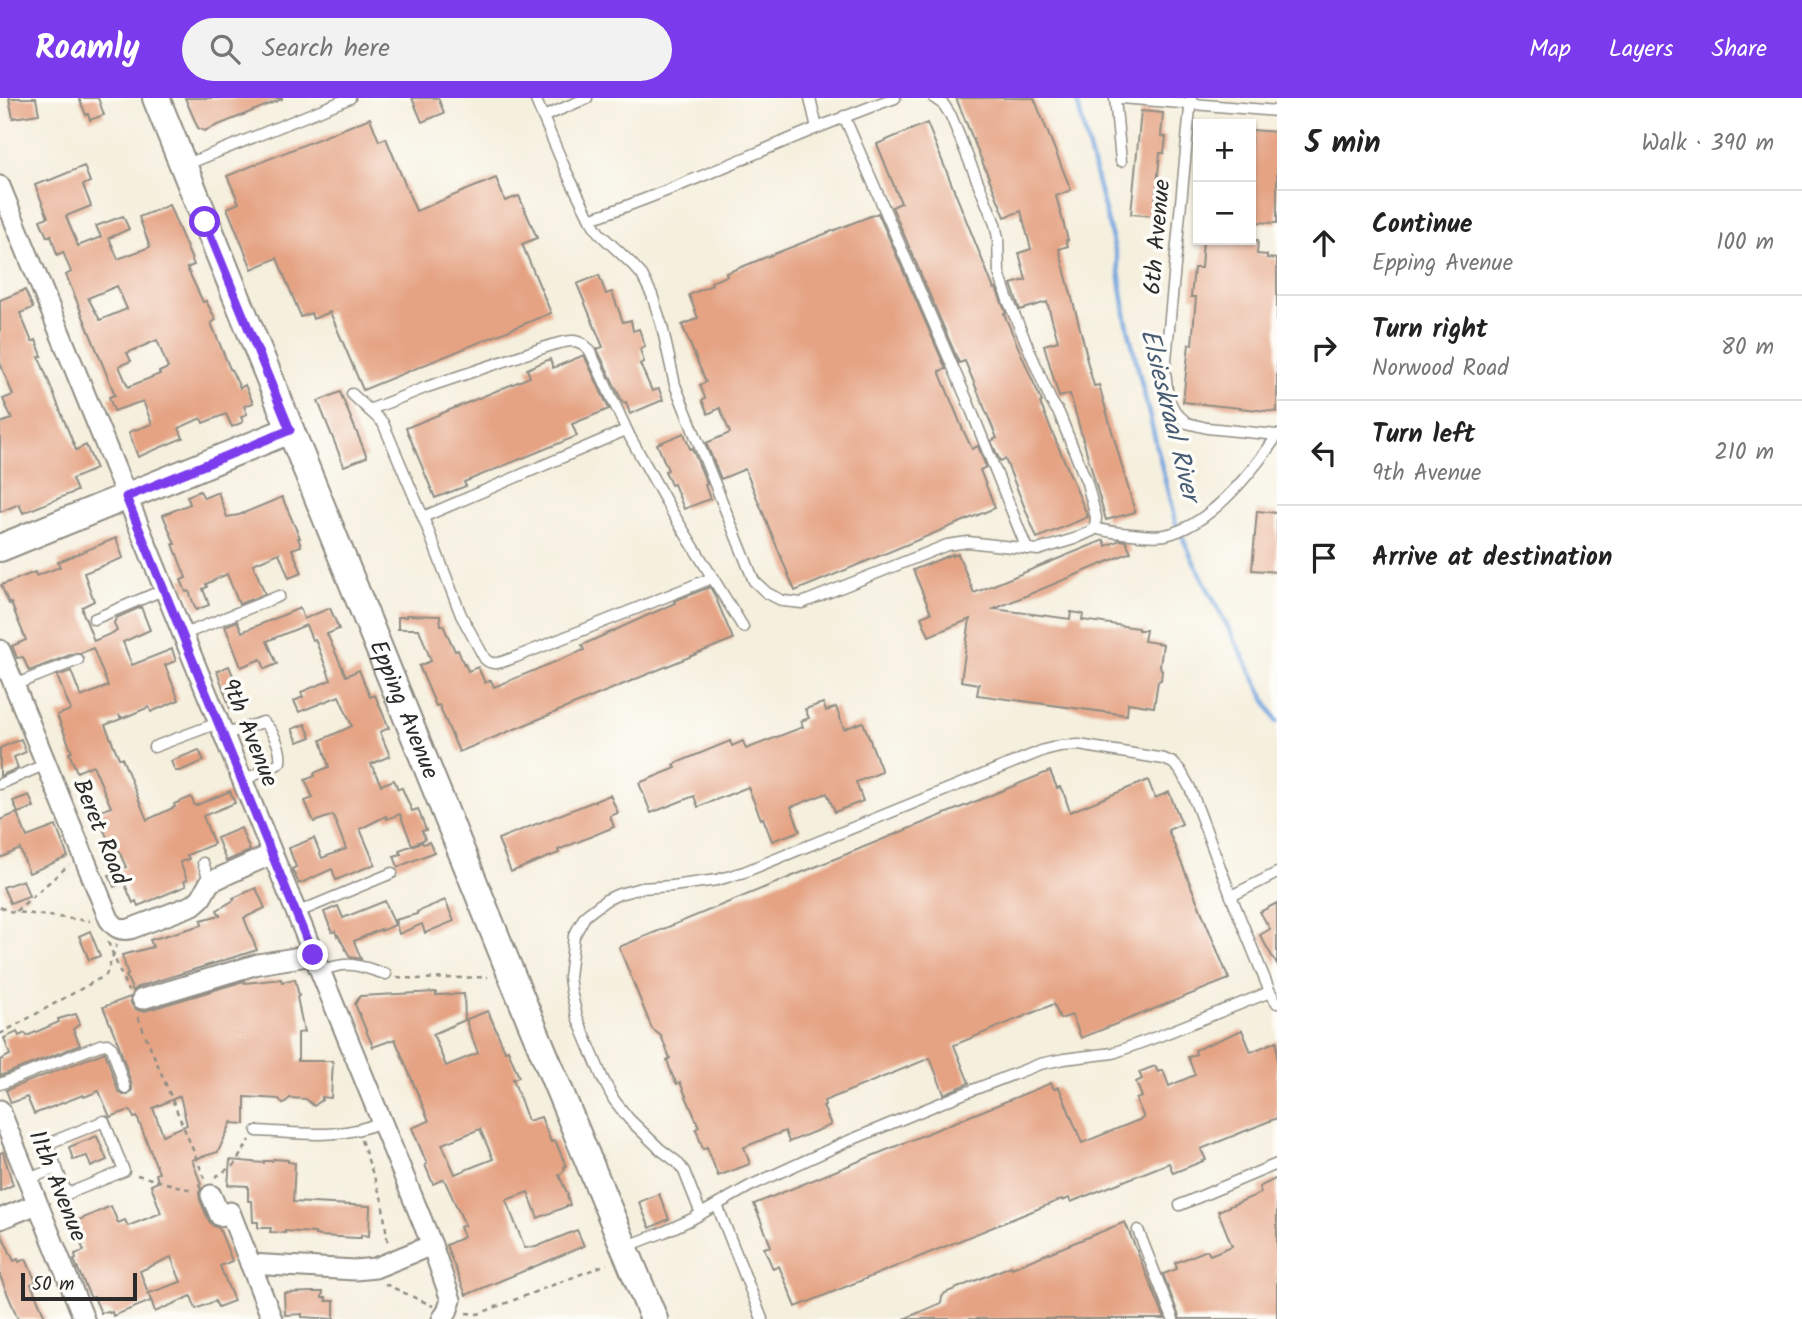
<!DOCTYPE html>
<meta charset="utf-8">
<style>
body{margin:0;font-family:Kalam,sans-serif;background:#f2f2f2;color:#222}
.controls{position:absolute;right:21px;top:21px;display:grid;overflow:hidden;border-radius:0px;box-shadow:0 2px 5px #0004}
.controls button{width:63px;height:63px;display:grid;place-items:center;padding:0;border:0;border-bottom:2px solid #e0e0e0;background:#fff;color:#222;font:35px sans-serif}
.scale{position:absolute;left:21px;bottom:18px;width:116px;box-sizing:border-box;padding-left:7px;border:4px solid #2b2b2b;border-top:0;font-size:19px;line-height:24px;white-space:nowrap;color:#2b2b2b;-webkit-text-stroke:5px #fdfcf7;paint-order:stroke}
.stop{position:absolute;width:21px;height:21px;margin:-16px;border:5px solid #7c3aed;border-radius:50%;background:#fff}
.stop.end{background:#7c3aed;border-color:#fff;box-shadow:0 2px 7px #0008}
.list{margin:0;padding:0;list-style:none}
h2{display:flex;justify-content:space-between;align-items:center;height:91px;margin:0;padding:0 28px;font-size:30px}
h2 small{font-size:23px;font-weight:400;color:#767676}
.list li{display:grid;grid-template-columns:46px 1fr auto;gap:21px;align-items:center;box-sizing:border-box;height:105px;padding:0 28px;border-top:2px solid #e0e0e0}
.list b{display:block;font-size:26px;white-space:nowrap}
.list p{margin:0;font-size:23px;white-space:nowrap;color:#767676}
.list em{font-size:23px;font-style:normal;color:#767676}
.icon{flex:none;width:38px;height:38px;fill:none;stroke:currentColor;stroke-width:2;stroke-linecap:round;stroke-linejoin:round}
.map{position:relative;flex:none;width:1277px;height:1221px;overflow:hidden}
header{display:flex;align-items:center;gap:42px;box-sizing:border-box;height:98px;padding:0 35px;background:#7c3aed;color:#fff}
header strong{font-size:33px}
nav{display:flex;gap:38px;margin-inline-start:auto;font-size:24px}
.search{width:490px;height:63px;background:#f2f2f2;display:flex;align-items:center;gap:18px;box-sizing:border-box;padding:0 24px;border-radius:38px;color:#767676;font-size:26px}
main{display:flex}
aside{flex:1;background:#fff}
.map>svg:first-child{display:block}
</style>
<header>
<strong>Roamly</strong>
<div class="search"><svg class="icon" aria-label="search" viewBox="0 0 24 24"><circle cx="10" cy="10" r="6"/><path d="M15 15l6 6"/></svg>Search here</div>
<nav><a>Map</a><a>Layers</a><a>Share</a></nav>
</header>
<main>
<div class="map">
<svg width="1277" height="1221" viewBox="0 0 1277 1221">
<rect width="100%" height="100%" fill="#fdfcf7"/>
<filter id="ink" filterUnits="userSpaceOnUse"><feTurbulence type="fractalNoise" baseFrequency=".0143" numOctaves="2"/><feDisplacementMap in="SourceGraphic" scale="14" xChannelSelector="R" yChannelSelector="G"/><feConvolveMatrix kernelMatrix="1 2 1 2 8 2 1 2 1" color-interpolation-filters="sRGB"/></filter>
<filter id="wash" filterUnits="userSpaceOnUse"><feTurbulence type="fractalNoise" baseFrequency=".00686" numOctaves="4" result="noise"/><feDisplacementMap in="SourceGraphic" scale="28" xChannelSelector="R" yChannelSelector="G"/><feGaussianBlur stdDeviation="1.57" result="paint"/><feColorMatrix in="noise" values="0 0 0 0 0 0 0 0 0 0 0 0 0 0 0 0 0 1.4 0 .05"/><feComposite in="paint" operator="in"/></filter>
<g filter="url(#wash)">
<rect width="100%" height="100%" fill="#f5efdd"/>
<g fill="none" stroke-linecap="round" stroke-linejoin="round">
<polyline stroke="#73a5de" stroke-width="4.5" points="1076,0 1117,160 1126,221 1175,423 1192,460 1277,624"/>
</g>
<g id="blocks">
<g fill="#e5a383" fill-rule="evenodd">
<polygon points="9,0 36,0 39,16 13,20"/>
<polygon points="79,0 98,0 104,17 90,22 88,16 86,17"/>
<polygon points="185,0 282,0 282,1 204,33 198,30"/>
<polygon points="412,0 438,0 444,15 422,24"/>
<polygon points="956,0 1034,0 1071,92 1056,98 1068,142 1066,142 1068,148 1059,151 1082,238 1087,259 1086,259 1094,288 1099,287 1135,414 1106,422 1070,296 1059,299 1044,247 1058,243 1047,204 1020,212 1011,186 1026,182 1019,155 1031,151 1021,113 1005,119"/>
<polygon points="1141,13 1163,15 1161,38 1166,39 1164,55 1160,55 1154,118 1131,116"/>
<polygon points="370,20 379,43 386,40 416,113 496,80 505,103 519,98 537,140 522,146 551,215 363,292 330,214 313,221 311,215 301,219 277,160 252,171 227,110 239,105 227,78"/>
<polygon points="927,25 994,191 996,190 1006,215 1004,216 1042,304 1040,305 1088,419 1037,440 1005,361 1000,363 991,343 997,340 965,263 959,265 892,109 901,105 877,46"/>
<polygon points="1251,32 1277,34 1277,125 1251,124"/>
<path d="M 84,68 L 90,84 L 83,87 L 91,108 L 66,118 L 78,148 L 101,139 L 96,128 L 123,118 L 129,131 L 109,140 L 118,161 L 150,149 L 139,119 L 169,107 L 194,167 L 187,170 L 203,204 L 206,203 L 216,222 L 211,225 L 230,271 L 231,271 L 240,290 L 245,287 L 253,305 L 244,308 L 247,316 L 241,319 L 243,324 L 232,329 L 226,316 L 203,325 L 201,320 L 179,330 L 183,340 L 138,359 L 129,334 L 152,326 L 143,303 L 114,313 L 109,299 L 115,297 L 69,184 L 66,177 L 71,174 L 63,154 L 57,157 L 51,137 L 47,139 L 40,122 L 48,119 L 35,87 L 48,82 L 48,83 ZM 117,188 L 127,211 L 100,222 L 88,200 ZM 157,242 L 168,270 L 159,274 L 160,276 L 128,289 L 119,268 L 131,263 L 127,255 Z"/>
<polygon points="878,115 946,271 939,273 963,332 972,351 978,348 986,369 980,372 995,410 795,493 745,371 721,381 706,345 730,335 720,310 708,316 702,302 705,300 700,287 706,284 682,227 698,220 689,197 712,187 711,184 727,178 726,175"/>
<polygon points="1203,142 1258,142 1257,156 1267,157 1267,160 1277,161 1277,314 1183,304 1189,246 1192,246 1196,199 1191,199 1194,170 1201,170"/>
<polygon points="599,177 606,196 612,194 623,224 631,222 633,233 639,231 645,248 640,251 644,264 640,266 652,293 659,291 663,302 630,316 626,304 623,305 597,251 603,249 577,186"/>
<polygon points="25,192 33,210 20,215 32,244 36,242 42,258 39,259 76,352 86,347 96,371 72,381 77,393 23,415 19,406 0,414 0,325 12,321 3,301 13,297 0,265 0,202"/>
<polygon points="584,257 609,311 572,326 577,338 464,384 466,388 435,400 406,330 530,279 527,271 550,261 553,270"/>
<polygon points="340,294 367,359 344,368 318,303"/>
<polygon points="684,335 690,351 692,350 707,386 705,387 710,401 684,411 674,386 671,387 665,373 668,372 657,346"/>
<polygon points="200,393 204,400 218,394 227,419 239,417 282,399 300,440 298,440 301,448 292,451 302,475 289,480 279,455 253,466 265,496 239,506 227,476 206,486 207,489 203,491 209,507 196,512 189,493 186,494 181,482 186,480 173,446 175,446 163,417 190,406 187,398"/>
<polygon points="1257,413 1277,415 1277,474 1252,472"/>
<polygon points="116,440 123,460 84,475 94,503 82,509 83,512 82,512 94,543 117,533 114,525 116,520 141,509 150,532 123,544 132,567 172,551 176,563 165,567 179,602 151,614 149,609 123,620 119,617 121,621 105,627 119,660 122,660 147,722 175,709 174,706 191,699 195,708 230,693 235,705 203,718 214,746 187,757 189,761 180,764 187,782 184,783 186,788 138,808 136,803 133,805 124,784 114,789 109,777 126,769 117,749 112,750 96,715 111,709 93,667 77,674 69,655 72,654 57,617 71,612 57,578 71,573 81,599 108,588 93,550 81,555 75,555 29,573 23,559 17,560 12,548 26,542 11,505 9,506 1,487 35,474 36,478 60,469 58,464"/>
<polygon points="1104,442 1106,448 1120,442 1126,443 1131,454 994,511 1070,521 1071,514 1083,516 1082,522 1138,530 1138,532 1146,532 1144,543 1163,546 1160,568 1162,573 1161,582 1158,583 1154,609 1128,605 1127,617 977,597 979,586 961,583 970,521 929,538 921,519 931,515 913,472 953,456 953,458 958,456 974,495"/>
<polygon points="710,489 715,498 733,541 459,654 439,607 436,608 419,568 431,563 419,531 398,531 398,519 406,519 406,517 440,518 441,527 443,527 455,553 458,552 464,567 465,566 468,573 478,569 485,585 491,582 494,589 584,552 582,547 675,505 674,503"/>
<polygon points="300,510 304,521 330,510 339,531 327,536 346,578 359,572 370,599 375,597 389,630 380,634 390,658 371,666 381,687 394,682 398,691 402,690 412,713 418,711 426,732 422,733 425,741 412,747 400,716 387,721 386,718 360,731 375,766 336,782 332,771 299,786 292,771 296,769 289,750 314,740 322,760 346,751 333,717 314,724 305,703 313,700 305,682 315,678 314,675 329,669 321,642 352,628 339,598 299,614 294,603 303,599 301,594 331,582 315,541 312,542 306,527 267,543 277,566 265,571 261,561 241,569 225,528 237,523 242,534"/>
<polygon points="229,568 244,604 230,610 217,573"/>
<polygon points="823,605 826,613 836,609 844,631 863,624 882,674 856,684 863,703 835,714 827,695 791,709 800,733 772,743 763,720 761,721 748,689 698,709 694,698 651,715 639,685 676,670 674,666 730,643 732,648 743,643 746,651 803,629 801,623 809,620 805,611"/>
<polygon points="305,626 311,639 298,644 292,631"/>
<polygon points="21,641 26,654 14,659 18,670 0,678 0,650"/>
<polygon points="199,652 204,663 180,673 175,673 171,663"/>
<polygon points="1050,673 1057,690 1060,689 1064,696 1070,714 1148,682 1155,700 1169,694 1182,726 1168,732 1229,881 1081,940 1072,917 1060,921 1054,906 954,947 969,985 944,996 930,960 824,1003 825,1007 823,1008 831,1027 789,1044 785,1033 744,1049 750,1066 718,1078 707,1049 703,1051 696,1031 699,1029 680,984 677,986 673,979 667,962 670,960 661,938 652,931 619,849"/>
<polygon points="29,697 34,709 18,715 13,703"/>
<polygon points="610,697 618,715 610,718 614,729 558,752 559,755 511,774 498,741"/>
<polygon points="17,715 27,739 56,728 68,759 29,775 20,751 0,760 0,722"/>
<polygon points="241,730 250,753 226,763 217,740"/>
<polygon points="422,744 423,746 429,744 434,754 398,769 394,758 401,756 399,752"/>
<polygon points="23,782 29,798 10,805 3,789"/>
<polygon points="256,790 265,810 244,820 257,852 138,889 133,893 126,878 128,877 122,857 153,849 150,842 202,827 201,822 220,817 217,812 234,802 233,800"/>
<polygon points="445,802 454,823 425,835 422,826 399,836 395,822 417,816 417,814"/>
<polygon points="385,803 395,827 381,833 381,831 354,843 361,861 350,859 338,837 337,838 335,833 332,834 324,814 338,808 343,820"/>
<polygon points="1277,805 1277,867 1260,837 1270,831 1260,814"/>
<polygon points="90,833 100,858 89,862 79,838"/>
<path d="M 281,881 L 282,884 L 295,881 L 299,898 L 297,899 L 304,934 L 298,935 L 298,963 L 333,963 L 331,1000 L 322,999 L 322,1002 L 314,1008 L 306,1001 L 290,1000 L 283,1006 L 279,1001 L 245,999 L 245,1026 L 231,1025 L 232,1023 L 218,1054 L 192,1062 L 201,1086 L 199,1087 L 201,1090 L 199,1095 L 200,1102 L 209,1123 L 213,1128 L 219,1130 L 232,1163 L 220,1168 L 234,1203 L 218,1209 L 215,1203 L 196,1211 L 191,1198 L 155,1214 L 149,1195 L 181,1184 L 171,1159 L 140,1173 L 151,1203 L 113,1218 L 112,1214 L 109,1215 L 108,1213 L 101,1215 L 94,1199 L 91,1200 L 88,1194 L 74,1162 L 76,1161 L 75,1156 L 84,1153 L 81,1146 L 83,1146 L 74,1124 L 111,1108 L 118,1125 L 125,1122 L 128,1128 L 161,1115 L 151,1087 L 158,1084 L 156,1076 L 159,1075 L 137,1019 L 134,1020 L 130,1012 L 110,1019 L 99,993 L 84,999 L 83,997 L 34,1016 L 27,999 L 11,1005 L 6,992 L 105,954 L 118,993 L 123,997 L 128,997 L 132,992 L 132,988 L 119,947 L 103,909 L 130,899 L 131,905 L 134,910 L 140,913 L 145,913 L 244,883 L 245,885 ZM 180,998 L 187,1027 L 163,1037 L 153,1010 Z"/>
<path d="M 436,894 L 436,897 L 464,896 L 465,922 L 433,936 L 446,968 L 478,955 L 467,926 L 467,921 L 488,913 L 505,953 L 508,952 L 519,979 L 513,981 L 528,1023 L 541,1019 L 551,1044 L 555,1042 L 566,1068 L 564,1069 L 565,1072 L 559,1077 L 568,1097 L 567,1098 L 570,1107 L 538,1120 L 528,1094 L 506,1102 L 525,1150 L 536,1149 L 577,1132 L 584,1148 L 466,1197 L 446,1147 L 464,1139 L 460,1129 L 465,1127 L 444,1081 L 433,1086 L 425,1067 L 427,1066 L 412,1030 L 429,1023 L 395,941 L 373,949 L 355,906 L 360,898 ZM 480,1031 L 493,1061 L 455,1076 L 442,1046 Z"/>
<polygon points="76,916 80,926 73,931 80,947 0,978 0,962 10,957 4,940 17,934 19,938 25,935 27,938 59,924 58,921"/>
<polygon points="1242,932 1251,954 1277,943 1277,1020 1201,1051 1206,1062 1173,1075 1169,1065 1071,1104 1069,1100 1063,1103 1062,1101 796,1209 779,1168 773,1171 764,1150 771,1148 754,1106 1051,985 1054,991 1059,989 1082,1045 1144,1020 1136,1001 1142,999 1136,984 1142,981 1139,974 1155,968 1158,974 1163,972 1169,988 1195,977 1188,959 1196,956 1195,952"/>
<polygon points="97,1038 107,1062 91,1069 87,1058 73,1062 69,1049"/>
<polygon points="3,1054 13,1087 0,1093 0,1055"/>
<polygon points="273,1061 288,1062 288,1064 295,1065 293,1104 370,1108 369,1138 361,1137 361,1140 357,1140 320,1138 315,1137 315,1135 285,1133 285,1135 270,1134 271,1130 258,1130 258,1124 253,1124 252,1103 248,1103 248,1088 228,1087 230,1062 264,1065 264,1063 272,1063"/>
<polygon points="1277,1080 1277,1221 1180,1221 1163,1176 1177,1171 1175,1165 1207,1152 1210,1157 1232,1148 1218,1113 1261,1095 1259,1089"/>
<polygon points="659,1096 669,1121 650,1130 639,1104"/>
<polygon points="1125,1124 1165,1221 904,1221 941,1205 942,1199 945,1195 1011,1168 1012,1170"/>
<polygon points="0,1133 14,1163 18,1161 19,1164 26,1161 36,1184 31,1186 46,1221 18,1221 0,1178"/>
<polygon points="313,1194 323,1194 322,1200 326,1200 326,1203 334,1203 334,1221 302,1219 302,1216 285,1217 284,1195"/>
</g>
</g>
</g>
<g filter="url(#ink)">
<use href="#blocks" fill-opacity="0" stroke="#908d84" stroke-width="2"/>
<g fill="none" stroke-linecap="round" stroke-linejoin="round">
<defs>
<g id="lane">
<polyline points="535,0 566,73 590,121 599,135 632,166 642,177 652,197 662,228 675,287 754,483 767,495 783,503 802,505 947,447 968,444 1038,452 1074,441 1092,433 1095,430 1096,419 1087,385 1059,315 1051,303 1008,202 999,175 998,140 995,126 951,18 944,7 934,0"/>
<polyline points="810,0 817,30"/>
<polyline points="1115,0 1121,63"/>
<polyline points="1121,0 1277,13"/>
<polyline points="1191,0 1165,272 1167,292 1170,304 1176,315 1187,325 1207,330 1277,337"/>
<polyline points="844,18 968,304 1027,451"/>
<polyline points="543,19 587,0"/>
<polyline points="185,67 350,0"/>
<path d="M 590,121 C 694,86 792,36 895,0"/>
<path d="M 352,296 L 383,325 L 423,419 L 461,517 L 485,561 C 494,570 506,562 516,559 L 712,480"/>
<path d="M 369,312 L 427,289 L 552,247 C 567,243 579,238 590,253 L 630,339 L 672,414 L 743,529"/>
<polyline points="423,419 626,332"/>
<path d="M 1095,430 C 1107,434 1119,435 1132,436 C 1143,437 1154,439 1165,437 C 1210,428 1252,374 1277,338"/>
<polyline points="94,521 163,492"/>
<polyline points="182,537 279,498"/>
<polyline points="14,587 78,562"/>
<path d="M 223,637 L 263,624 C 273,632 282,651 280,664 L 278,666 L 242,683"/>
<polyline points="154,649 218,625"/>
<polyline points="0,686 46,666"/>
<polyline points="203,765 210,784"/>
<polyline points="1231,798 1277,775"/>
<polyline points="296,815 392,775"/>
<path d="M 320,873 C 350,862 356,867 386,876"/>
<polyline points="0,986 100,947 107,946 112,950 125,990"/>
<polygon points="104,1023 124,1073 67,1096 47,1046"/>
<path d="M 257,1033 C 300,1035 340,1042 381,1024"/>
<polyline points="28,1081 57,1070"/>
<polyline points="717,1107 762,1221"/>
<polyline points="1180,1107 1277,1066"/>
<polyline points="701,1116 684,1073 677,1064 660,1051 629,1021 614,1002 602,979 577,919 571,893 569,879 574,838 585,818 606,802 619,796 641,790 672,788 717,782 744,774 1044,652 1060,648 1079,647 1164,661 1173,665 1180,672 1190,690 1231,798 1270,894 1277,905"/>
<polyline points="1138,1132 1173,1221"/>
<polyline points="625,1149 664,1134 692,1121 750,1088 846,1044 960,997 1040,966 1064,961 1113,955 1159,938 1270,894"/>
</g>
<g id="street">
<polyline points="0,88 432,1147 451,1202 447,1214 442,1221"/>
<path d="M 0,552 L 109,821 C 115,829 119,833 130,831 L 193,807 L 201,800 L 210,784 L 272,756"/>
<polyline points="142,901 258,866 313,857"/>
<polyline points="0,1012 84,1221"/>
<polyline points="211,1097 220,1118 230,1114 272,1221"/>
<polyline points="0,1121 37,1106"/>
<polyline points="250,1166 355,1172 375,1170 432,1147"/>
</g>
<g id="secondary">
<path id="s1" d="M 156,0 L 509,871 L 654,1221"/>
<polyline points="0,450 290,332"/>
</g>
</defs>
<use href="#lane" stroke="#908d84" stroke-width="13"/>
<use href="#street" stroke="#908d84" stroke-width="23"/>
<use href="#secondary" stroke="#908d84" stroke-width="30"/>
<g stroke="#908d84" stroke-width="2.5" stroke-dasharray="5 5" stroke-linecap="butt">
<polyline points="0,809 8,813 90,823"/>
<polyline points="16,813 69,767"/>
<polyline points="108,844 128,893"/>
<polyline points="397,879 417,881 488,879"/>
<polyline points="138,919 205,1081"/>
<polyline points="0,936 106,877 117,846"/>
<polyline points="361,1042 382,1102 388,1147"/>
<polyline points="137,1077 195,1093"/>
<polyline points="215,1079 234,1067 250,1042"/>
<polyline points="385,1186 433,1208"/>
<polyline points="466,1215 478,1216 607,1166"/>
</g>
<use href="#lane" stroke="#fff" stroke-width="10"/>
<use href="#street" stroke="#fff" stroke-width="19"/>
<use href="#secondary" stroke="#fff" stroke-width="26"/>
</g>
</g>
<g fill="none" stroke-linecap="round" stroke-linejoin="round" filter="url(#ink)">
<polyline stroke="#7c3aed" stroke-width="9" points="205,124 290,332 126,399 313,857"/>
</g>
<g text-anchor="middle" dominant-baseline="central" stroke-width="7" stroke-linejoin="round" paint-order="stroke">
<g font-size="24" fill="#2b2b2b" stroke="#fdfcf7">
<text transform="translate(1158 139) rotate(-85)">6th Avenue</text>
<text stroke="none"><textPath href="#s1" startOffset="660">Epping Avenue</textPath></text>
<text transform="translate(249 635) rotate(68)">9th Avenue</text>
<text transform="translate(100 734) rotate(68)">Beret Road</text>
<text transform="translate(57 1088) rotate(68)">11th Avenue</text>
</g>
<g font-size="26" font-style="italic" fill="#485c73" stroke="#fdfcf7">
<text transform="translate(1169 317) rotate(76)">Elsieskraal River</text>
</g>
</g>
</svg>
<div class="controls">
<button>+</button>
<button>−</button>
</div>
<div class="scale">50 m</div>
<div class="stop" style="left:205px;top:124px"></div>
<div class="stop end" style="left:313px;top:857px"></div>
</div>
<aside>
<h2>5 min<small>Walk · 390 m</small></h2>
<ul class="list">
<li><svg class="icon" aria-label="ahead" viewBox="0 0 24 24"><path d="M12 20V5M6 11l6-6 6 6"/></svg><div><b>Continue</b><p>Epping Avenue</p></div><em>100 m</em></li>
<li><svg class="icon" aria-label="right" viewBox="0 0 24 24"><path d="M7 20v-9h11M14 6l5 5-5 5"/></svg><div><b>Turn right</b><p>Norwood Road</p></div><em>80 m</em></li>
<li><svg class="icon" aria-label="left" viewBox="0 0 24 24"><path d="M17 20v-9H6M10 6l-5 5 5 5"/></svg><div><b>Turn left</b><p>9th Avenue</p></div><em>210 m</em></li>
<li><svg class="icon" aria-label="arrive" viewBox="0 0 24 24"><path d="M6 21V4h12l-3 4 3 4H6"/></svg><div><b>Arrive at destination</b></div></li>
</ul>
</aside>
</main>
